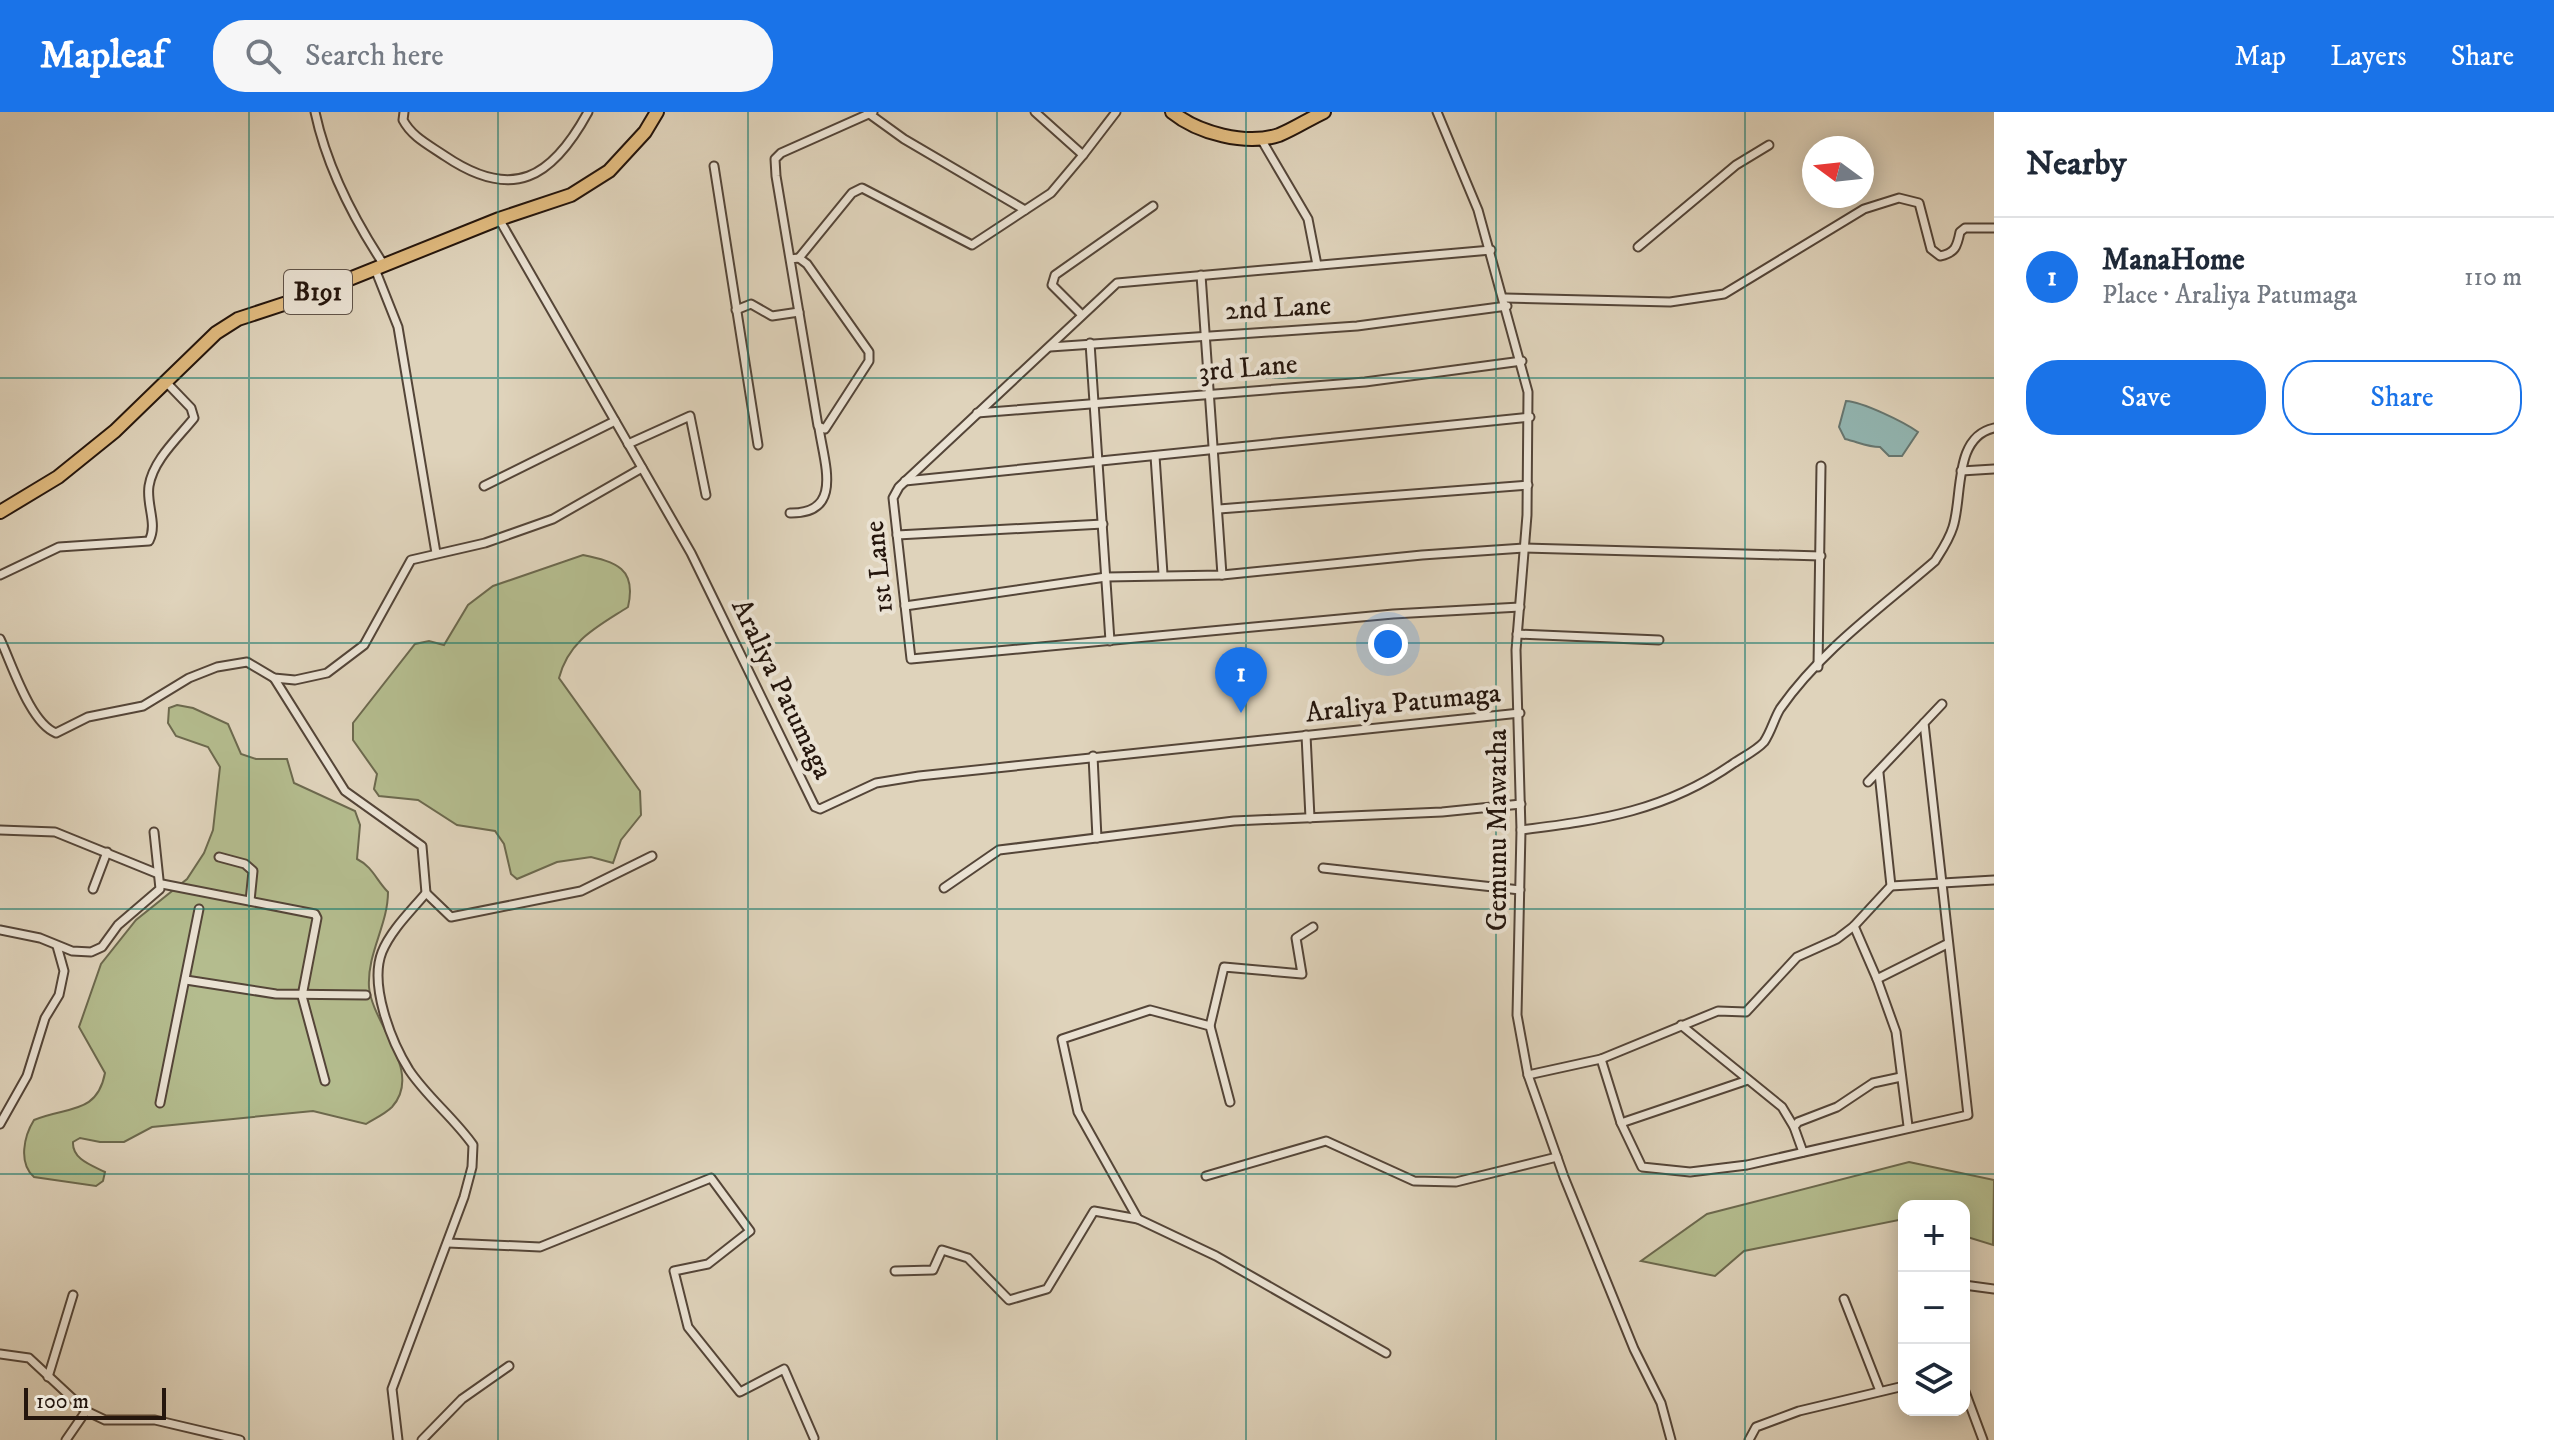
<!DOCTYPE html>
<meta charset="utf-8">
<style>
body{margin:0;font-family:"IM FELL DW Pica",serif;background:#f6f6f7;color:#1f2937}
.controls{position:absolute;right:24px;bottom:24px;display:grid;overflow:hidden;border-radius:16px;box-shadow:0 4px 20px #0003}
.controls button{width:72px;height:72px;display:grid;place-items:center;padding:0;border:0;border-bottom:2px solid #e0e1e3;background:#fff;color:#1f2937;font:40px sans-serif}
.compass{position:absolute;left:1802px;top:24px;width:72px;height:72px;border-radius:50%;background:#fff;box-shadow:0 4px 20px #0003;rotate:285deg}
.scale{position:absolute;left:24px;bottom:20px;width:142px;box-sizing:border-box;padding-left:8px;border:4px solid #25160d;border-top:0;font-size:22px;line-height:28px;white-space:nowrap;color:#25160d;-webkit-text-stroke:6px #eae2d3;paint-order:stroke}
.you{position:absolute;left:1388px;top:532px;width:28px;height:28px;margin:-20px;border:6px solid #fff;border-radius:50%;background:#1a73e8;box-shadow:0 0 0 12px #1a73e833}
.badge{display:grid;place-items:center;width:52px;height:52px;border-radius:50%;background:#1a73e8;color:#fff;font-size:26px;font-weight:700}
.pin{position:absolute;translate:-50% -66px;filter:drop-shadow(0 2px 4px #0008)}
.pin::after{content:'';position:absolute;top:42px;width:28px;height:24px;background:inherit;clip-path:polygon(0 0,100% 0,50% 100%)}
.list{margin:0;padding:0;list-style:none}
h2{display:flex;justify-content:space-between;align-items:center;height:104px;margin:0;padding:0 32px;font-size:34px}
h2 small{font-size:26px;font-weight:400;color:#747a83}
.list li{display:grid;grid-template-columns:52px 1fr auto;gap:24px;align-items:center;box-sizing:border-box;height:120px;padding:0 32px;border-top:2px solid #e0e1e3}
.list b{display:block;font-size:30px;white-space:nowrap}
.list p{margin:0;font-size:26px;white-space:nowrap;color:#747a83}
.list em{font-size:26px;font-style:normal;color:#747a83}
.actions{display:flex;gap:16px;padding:24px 32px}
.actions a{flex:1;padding:18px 0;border:2px solid #1a73e8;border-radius:32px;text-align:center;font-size:28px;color:#1a73e8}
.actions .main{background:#1a73e8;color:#fff}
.icon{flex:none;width:44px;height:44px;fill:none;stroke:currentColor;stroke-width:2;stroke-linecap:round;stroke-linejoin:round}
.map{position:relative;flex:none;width:1994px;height:1328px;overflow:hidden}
header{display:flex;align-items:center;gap:48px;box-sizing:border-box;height:112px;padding:0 40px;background:#1a73e8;color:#fff}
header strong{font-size:38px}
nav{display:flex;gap:44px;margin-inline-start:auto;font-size:28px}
.search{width:560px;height:72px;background:#f6f6f7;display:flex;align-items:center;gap:20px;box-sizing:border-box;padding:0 28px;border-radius:32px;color:#747a83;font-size:30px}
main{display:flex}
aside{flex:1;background:#fff}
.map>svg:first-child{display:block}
</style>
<header>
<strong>Mapleaf</strong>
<div class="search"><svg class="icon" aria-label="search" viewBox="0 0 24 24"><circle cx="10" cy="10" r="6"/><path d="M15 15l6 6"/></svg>Search here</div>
<nav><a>Map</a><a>Layers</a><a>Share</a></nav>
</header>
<main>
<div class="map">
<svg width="1994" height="1328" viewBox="0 0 1994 1328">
<rect width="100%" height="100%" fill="#dfd3bb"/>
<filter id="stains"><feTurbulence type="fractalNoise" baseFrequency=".0025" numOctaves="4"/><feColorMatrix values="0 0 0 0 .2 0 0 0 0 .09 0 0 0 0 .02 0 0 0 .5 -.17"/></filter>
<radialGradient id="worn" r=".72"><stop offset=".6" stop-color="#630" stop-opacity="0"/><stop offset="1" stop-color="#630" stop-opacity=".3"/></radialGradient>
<g fill="#b4bc8e" stroke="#6c694e" stroke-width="2">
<path d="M 583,443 C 616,450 637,456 628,495 C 597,515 569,528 559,566 L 640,679 L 641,703 L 621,728 L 613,751 L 591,745 L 557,750 L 517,767 L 511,762 L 504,732 L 495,719 L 457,713 L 418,688 L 379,684 L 374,677 L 377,662 L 353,628 L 353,611 L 415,532 L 429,529 L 444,533 L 468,493 L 493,474 Z"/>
<path d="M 177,593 L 193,596 L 228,612 L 241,642 L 256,647 L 287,647 L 294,671 L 355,699 L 360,713 L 357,747 C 373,755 376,768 388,780 C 388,813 367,841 369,875 C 372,912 424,960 392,995 C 385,1002 374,1007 366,1012 L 313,999 L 152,1015 L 124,1030 L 100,1030 L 80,1026 L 73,1030 C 72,1047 91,1053 105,1060 L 103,1069 L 96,1074 L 34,1065 C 18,1051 24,1024 34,1008 C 67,994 97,1003 105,961 L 79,915 L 101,852 L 136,808 L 187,767 L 204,741 L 213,718 L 220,655 L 208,635 L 176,624 L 168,611 L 169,596 Z"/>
<polygon points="1909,1050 1994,1068 1993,1133 1964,1124 1964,1094 1904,1094 1904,1107 1744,1139 1715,1164 1641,1149 1707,1102"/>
</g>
<path fill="#93b7b3" stroke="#677771" stroke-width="2" d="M 1846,289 C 1863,290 1904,310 1918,320 L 1902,344 L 1889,344 L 1880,335 C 1867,335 1858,330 1845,327 L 1839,315 Z"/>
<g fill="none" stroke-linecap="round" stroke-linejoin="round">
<defs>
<g id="street">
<path d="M 315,0 C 327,56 353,106 384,153"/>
<path d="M 404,0 L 403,8 C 412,25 429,33 445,44 C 513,90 552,66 588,0"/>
<polyline points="1035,0 1083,43 1116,0"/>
<polyline points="1437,0 1478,98 1528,280 1527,403 1516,538 1521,718 1517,903 1528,963 1564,1065 1634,1237 1661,1291 1671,1328"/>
<polyline points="868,1 904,27 1025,98"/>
<polyline points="1261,27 1308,107 1317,153"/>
<polyline points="714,54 758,333"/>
<polyline points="499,107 691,441 815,695 820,697 876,671 919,664 1520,601"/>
<polyline points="1638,135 1736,53 1769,33"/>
<polyline points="1491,138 1117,171 899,375 893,386 911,547 1393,502 1520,495"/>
<polyline points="799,146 852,81 862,76 972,133 1051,81 1083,43"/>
<polyline points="790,147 799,146 807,152 869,240 869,249 825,317 818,314 776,64 775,47 781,41 873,0"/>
<polyline points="375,157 398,215 436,441"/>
<polyline points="1201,163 1222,463"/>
<path d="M 1505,186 L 1670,190 L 1724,182 L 1864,97 L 1899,86 L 1919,91 L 1931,137 L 1940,144 C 1955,141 1957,135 1960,120 L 1965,116 L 1994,116"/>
<polyline points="736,198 751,192 772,204 799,200"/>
<polyline points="1081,202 1052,173 1055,163 1153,94"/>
<polyline points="1090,231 1110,529"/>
<polyline points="1050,235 1357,214 1507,194"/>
<polyline points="977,301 1365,270 1522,249"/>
<polyline points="628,332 690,304 706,383"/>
<polyline points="1155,344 1163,462"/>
<polyline points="1961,359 1994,357"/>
<polyline points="905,369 1530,305"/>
<polyline points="484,374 615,309"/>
<polyline points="1219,397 1528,373"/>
<path d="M 790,401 C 844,402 824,351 819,316"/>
<polyline points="897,423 1103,412"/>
<path d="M 0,463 L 59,435 L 149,429 C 158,412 146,393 149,374 C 153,348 178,326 194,306 L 191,296 L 166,270"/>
<polyline points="905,494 1106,465 1222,463 1422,443 1524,436 1821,444"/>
<polyline points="1517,522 1659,528"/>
<path d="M 0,527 C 12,552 30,611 56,621 L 88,605 L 143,594 L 189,566 L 217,555 L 247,550 L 274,566 L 295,568 L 327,561 L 364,533 L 411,448 L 485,431 L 553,407 L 642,356"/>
<polyline points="1818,555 1821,354"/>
<path d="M 274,566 L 345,679 L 422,734 L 426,781 C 411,799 391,818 382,840 C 369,873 391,929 409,958 C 427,985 454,1006 473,1033 L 472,1055 L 464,1085 L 392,1277 L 398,1328"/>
<polyline points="1306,623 1310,706"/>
<polyline points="1093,644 1097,726"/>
<polyline points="1868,670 1924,611"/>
<polyline points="0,718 55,720 156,761"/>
<path d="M 1521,718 C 1601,708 1666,699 1734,651 C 1743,645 1757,638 1764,630 C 1771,620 1774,607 1780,597 C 1821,538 1882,495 1935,449 C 1942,438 1949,428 1953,415 C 1963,384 1953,325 1994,316"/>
<polyline points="219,745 245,752 253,759 250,789"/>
<polyline points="1323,756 1520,778"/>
<polyline points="162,772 315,802 317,806 302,884 325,969"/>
<polyline points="1891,774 1994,768"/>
<polyline points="944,776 999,738 1234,709 1442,700 1521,692"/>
<polyline points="93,777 107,740"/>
<polyline points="426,781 451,805 581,779 652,744"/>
<polyline points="1854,814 1877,867 1947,832"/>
<polyline points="0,818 40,826 72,839 91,840 102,835 118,813 160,777 154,720"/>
<polyline points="1877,867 1896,920 1908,1014"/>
<polyline points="186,868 276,882 366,883"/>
<polyline points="1681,913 1782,995 1794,1015"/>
<polyline points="1210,914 1224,855 1302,862 1296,826 1313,815"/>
<polyline points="1601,947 1718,899 1746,900 1797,845 1837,827 1854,814 1891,774 1879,661"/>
<polyline points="1528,963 1601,947 1621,1011 1642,1055 1690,1060 1747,1053 1968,1003 1924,611 1942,592"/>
<polyline points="1230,990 1210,914 1150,898 1062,927 1078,1000 1138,1107 1216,1144 1386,1241"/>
<polyline points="160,991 199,797"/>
<polyline points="1621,1011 1748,968"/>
<polyline points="0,1012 27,964 45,906 59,883 64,859 57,834"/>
<polyline points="1803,1040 1794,1015 1798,1010 1837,995 1873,971 1901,965"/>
<polyline points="1206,1064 1326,1029 1414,1069 1456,1070 1557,1045"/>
<polyline points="448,1131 540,1135 711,1066 750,1119 708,1152 674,1159 688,1215 740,1280 784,1257 814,1326"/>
<polyline points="895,1159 933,1158 942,1138 968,1146 1009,1188 1047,1177 1094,1099 1138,1107"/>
<polyline points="1964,1173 1994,1177"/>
<polyline points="1844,1187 1880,1279"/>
<polyline points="0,1242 29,1246 86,1299 105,1308 155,1308 240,1328"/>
<polyline points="48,1265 73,1183"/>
<polyline points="1964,1277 1983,1328"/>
<polyline points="66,1328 86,1299"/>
<polyline points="422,1328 462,1287 509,1254"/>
<polyline points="1749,1328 1756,1315 1799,1299 1904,1274"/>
</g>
<g id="primary">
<path d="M 1172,0 C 1198,21 1246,34 1279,23 C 1294,17 1309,7 1324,0"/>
<polyline points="0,400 58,365 115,319 216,221 238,207 302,186 499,107 571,83 609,59 645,20 657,0"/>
</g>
</defs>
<use href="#street" stroke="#544538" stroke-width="11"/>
<use href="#primary" stroke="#25160d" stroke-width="16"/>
<use href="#street" stroke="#eae2d3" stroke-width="7"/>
<use href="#primary" stroke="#e0ba7e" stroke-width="12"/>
</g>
<path fill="none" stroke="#0f766e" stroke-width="2" stroke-opacity="0.55" d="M 249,0 L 249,1328M 498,0 L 498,1328M 748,0 L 748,1328M 997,0 L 997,1328M 1246,0 L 1246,1328M 1496,0 L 1496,1328M 1745,0 L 1745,1328M 0,266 L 1994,266M 0,531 L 1994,531M 0,797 L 1994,797M 0,1062 L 1994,1062"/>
<g text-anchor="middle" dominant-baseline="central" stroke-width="8" stroke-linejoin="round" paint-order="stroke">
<rect fill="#eae2d3" stroke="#605348" stroke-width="2" x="284" y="158" width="68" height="44" rx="6"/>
<g font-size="26" font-weight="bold" fill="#25160d">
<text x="318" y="180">B191</text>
</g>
<g font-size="28" fill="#25160d" stroke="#eae2d3">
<text transform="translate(1278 196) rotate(-3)">2nd Lane</text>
<text transform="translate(1248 256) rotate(-5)">3rd Lane</text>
<text transform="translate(879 455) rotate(-96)">1st Lane</text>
<text transform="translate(782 577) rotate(64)">Araliya Patumaga</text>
<text transform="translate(1403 591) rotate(-6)">Araliya Patumaga</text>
<text transform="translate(1497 718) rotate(-90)">Gemunu Mawatha</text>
</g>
</g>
<rect width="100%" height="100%" filter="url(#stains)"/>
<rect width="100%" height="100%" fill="url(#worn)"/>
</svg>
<div class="controls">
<button>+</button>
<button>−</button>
<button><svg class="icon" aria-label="layers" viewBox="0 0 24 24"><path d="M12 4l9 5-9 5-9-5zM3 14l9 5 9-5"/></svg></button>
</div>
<svg class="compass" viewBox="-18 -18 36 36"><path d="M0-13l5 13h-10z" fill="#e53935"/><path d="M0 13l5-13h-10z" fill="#747a83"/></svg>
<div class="scale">100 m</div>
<div class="you"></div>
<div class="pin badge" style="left:1241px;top:601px">1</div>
</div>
<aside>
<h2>Nearby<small></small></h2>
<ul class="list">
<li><span class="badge">1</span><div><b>ManaHome</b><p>Place · Araliya Patumaga</p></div><em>110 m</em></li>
</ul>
<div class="actions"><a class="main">Save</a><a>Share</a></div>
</aside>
</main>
